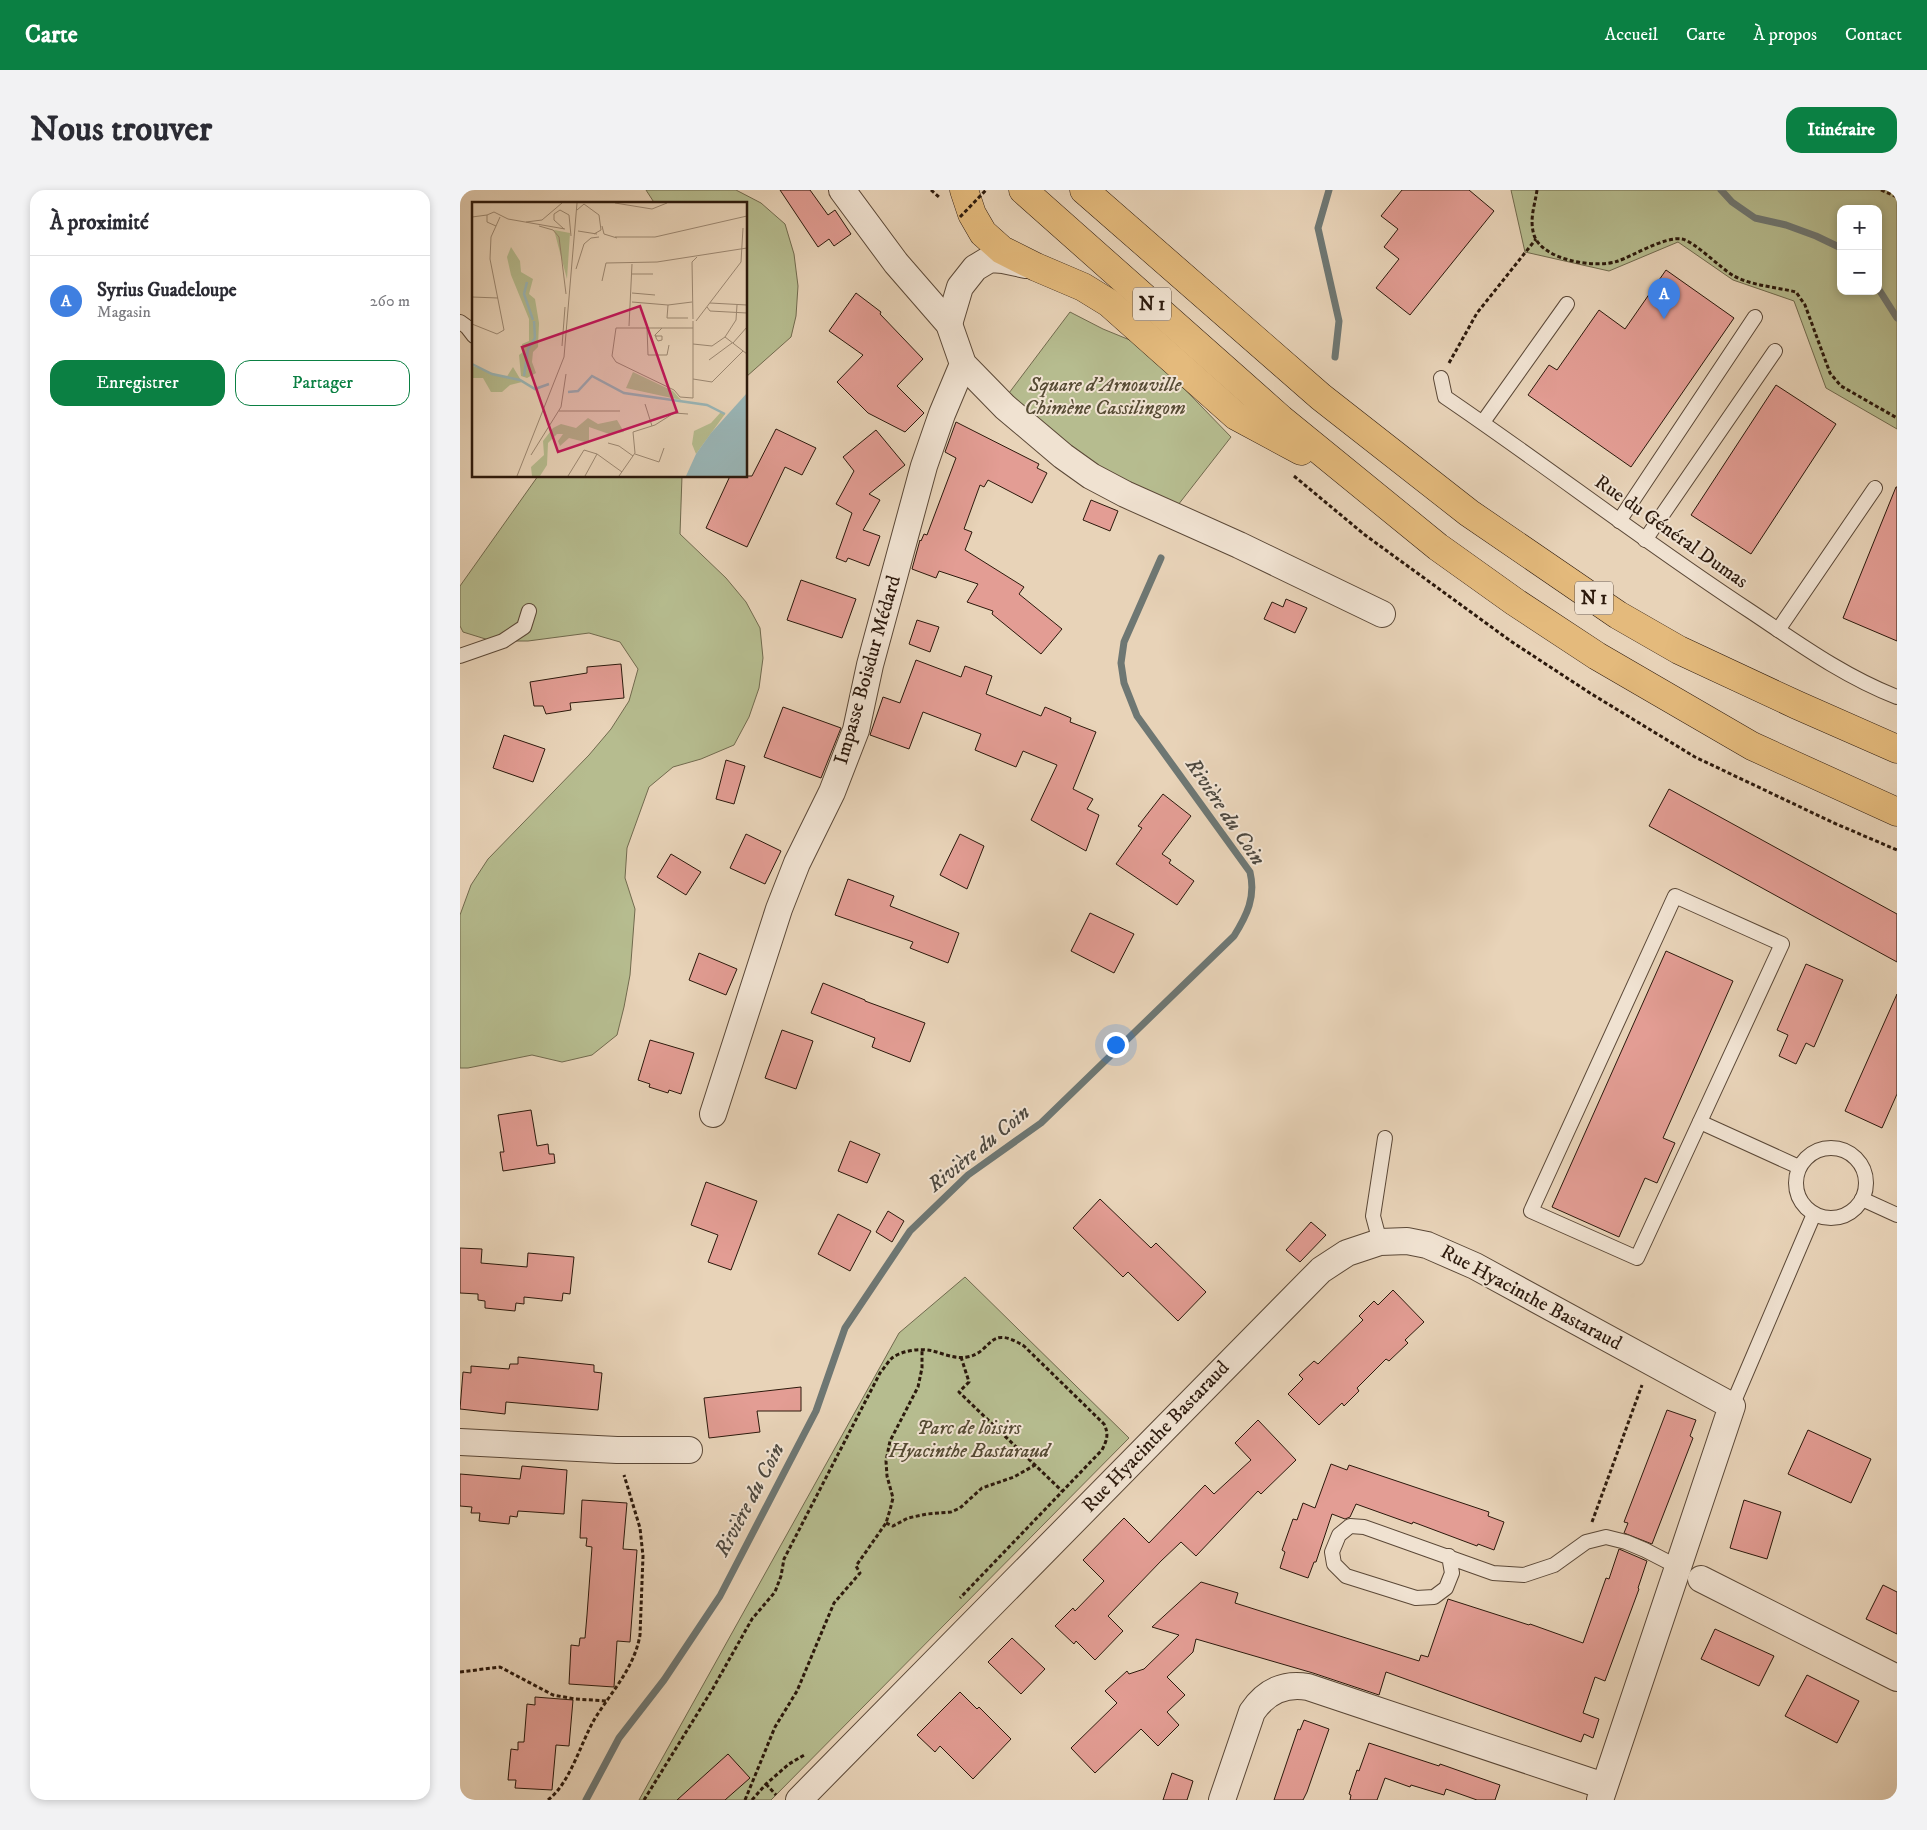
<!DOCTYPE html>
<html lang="fr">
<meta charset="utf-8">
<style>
body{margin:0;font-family:"IM FELL DW Pica",serif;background:#f2f2f3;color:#2b2b33}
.controls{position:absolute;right:15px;top:15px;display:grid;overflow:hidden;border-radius:10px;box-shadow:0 2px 8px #0003}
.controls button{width:45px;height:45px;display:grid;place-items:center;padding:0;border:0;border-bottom:1px solid #e1e1e2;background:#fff;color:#2b2b33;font:25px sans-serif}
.you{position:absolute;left:655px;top:854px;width:18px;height:18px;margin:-12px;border:4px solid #fff;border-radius:50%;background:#1a73e8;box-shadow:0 0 0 8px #1a73e833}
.badge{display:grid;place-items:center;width:32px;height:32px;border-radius:50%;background:#0b8043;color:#fff;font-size:16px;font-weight:700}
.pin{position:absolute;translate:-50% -41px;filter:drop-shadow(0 1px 2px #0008)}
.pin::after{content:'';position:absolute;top:26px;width:18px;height:15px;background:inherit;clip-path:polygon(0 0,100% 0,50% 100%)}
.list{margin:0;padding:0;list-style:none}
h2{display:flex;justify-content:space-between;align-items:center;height:65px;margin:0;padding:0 20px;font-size:21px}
h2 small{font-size:16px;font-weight:400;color:#7c7c81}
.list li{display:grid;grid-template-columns:32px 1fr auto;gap:15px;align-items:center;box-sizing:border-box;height:90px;padding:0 20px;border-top:1px solid #e1e1e2}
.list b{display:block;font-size:19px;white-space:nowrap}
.list p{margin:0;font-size:16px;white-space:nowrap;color:#7c7c81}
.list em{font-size:16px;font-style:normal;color:#7c7c81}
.actions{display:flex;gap:10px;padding:15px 20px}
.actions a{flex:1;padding:11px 0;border:1px solid #0b8043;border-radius:15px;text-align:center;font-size:18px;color:#0b8043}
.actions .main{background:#0b8043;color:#fff}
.map{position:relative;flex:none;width:1437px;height:1610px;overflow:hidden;border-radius:15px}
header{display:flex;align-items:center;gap:30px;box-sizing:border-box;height:70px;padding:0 25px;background:#0b8043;color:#fff}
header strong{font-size:24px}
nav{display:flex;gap:28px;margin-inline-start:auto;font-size:18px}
.intro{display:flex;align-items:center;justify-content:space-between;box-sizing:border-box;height:120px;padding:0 30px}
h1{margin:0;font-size:35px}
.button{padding:12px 22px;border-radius:15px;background:#0b8043;color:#fff;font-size:18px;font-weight:700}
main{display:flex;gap:30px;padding:0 30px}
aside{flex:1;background:#fff;border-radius:15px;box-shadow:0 2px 8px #0003}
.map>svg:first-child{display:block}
</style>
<header>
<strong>Carte</strong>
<nav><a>Accueil</a><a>Carte</a><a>À propos</a><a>Contact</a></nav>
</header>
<div class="intro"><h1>Nous trouver</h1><a class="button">Itinéraire</a></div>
<main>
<aside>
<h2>À proximité<small></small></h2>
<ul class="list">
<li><span class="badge" style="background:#3f7fe0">A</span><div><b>Syrius Guadeloupe</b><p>Magasin</p></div><em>260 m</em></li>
</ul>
<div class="actions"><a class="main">Enregistrer</a><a>Partager</a></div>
</aside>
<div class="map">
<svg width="1437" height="1610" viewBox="0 0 1437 1610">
<rect width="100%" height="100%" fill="#e8d3b8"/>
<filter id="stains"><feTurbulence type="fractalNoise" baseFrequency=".004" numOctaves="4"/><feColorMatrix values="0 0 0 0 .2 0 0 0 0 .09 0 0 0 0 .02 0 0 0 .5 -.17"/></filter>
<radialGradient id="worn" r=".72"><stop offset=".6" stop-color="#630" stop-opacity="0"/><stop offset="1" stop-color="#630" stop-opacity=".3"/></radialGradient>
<g fill="#b6bc8f" stroke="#716a4e" fill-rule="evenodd">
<polygon points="186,0 276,0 301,13 325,34 334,64 338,96 336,126 331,147 286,187 286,14 195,14"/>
<path d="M 1051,0 L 1437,0 L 1437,239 L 1366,198 L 1334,111 L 1273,90 L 1218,52 L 1149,81 L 1065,62 ZM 1381,19 L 1418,19 L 1418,101 L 1381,101 Z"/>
<polygon points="610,122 643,139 682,155 771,247 718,315 653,285 609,258 549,203"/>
<polygon points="78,286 222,286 220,344 266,388 286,412 300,438 303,468 299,498 289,527 274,555 241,569 213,577 189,597 167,658 165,688 175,719 170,785 164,817 157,845 132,865 102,872 72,865 8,878 0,878 0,725 11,695 28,669 129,565 151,539 169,511 178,479 160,452 129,443 68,451 32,451 3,442 0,436 0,396"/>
<polygon points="505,1087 669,1248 311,1610 179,1610 439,1143"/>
</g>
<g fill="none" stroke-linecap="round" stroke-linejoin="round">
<g stroke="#6e7773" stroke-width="7">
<polyline points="869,0 858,38 879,131 875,167"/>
<polyline points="1261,0 1272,12 1295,28 1326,35 1356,46 1381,58"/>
<polyline points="1418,98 1437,128"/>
<path d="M 126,1610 L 159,1548 L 204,1490 L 260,1406 L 356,1221 L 385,1138 L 450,1041 L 508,985 L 581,933 L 774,746 C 787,725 796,707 790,682 L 677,526 L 664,493 L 661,473 L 664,452 L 701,368"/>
</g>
</g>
<g fill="#e39d94" stroke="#2c190c">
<polygon points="320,0 350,0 368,25 375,20 391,44 374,56 369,49 358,57"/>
<polygon points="942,0 1009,0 1034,21 950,125 916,98 939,69 924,57 938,39 921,26"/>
<polygon points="1206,80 1274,128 1171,277 1068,205 1089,175 1097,180 1139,120 1165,139"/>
<polygon points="396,103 421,122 420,124 463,169 437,196 464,223 445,242 408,223 377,192 403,165 369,141"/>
<polygon points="1316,195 1376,234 1291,364 1231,325"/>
<polygon points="496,232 579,274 577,278 587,283 572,313 528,290 524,297 520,295 504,339 512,342 505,360 564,397 559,404 602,439 581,464 532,424 533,421 507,412 518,394 479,381 476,388 452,379 460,350 461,351 464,344 467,345 496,268 485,262"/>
<polygon points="316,239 356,258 342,285 325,277 287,357 246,338 270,286 292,286"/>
<polygon points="416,240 445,275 409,304 420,310 403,340 420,346 409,376 388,368 386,372 376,368 392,323 376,314 394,281 383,267"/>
<polygon points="1436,297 1437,297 1437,451 1383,428"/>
<polygon points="631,310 658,321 650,341 623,330"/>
<polygon points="341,390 396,409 382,448 327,430"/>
<polygon points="826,409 847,418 835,443 804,429 812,412 823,417"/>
<polygon points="457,430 479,437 470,462 449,454"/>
<polygon points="456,470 501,487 505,476 532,486 526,504 581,526 585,517 611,528 610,532 636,542 613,599 633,609 627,619 639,625 626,661 571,630 597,575 563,561 556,577 515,560 521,544 463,522 449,559 410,545 423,507 440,513"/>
<polygon points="161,474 164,508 110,513 111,520 86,524 83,516 74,516 70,492 127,483 127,477"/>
<polygon points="323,517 381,538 361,588 304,567"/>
<polygon points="44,545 85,559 73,592 33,578"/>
<polygon points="266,570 285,576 274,614 256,609"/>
<polygon points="1209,599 1437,724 1437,772 1189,636"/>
<polygon points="703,604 731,626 702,664 711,670 709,673 734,691 717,715 656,674 682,638 678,636"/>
<polygon points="286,644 321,661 305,694 270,678"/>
<polygon points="500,644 524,656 507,699 480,685"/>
<polygon points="211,664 241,682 226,705 197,687"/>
<polygon points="388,689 434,706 430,716 499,743 488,773 450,758 453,752 375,725"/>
<polygon points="630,723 674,744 654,783 611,761"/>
<polygon points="1206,761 1273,791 1203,948 1215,953 1197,993 1185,988 1159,1047 1092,1017"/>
<polygon points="239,763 277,779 266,805 229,790"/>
<polygon points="1346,774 1383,790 1354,857 1346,853 1336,874 1319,866 1328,845 1317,840"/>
<polygon points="363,793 405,810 405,811 465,833 450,872 412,857 415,848 351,823"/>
<polygon points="1437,804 1437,904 1422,938 1385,921"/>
<polygon points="322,840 353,851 336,899 305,888"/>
<polygon points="190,850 234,863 221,904 209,900 208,903 189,897 190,894 178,890"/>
<polygon points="71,920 77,956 88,954 89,964 94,964 95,973 43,981 40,962 44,962 38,925"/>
<polygon points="390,951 420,964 407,993 378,981"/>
<polygon points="246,992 297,1011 271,1080 248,1072 258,1045 231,1035"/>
<polygon points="640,1009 691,1058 696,1053 746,1102 718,1131 668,1082 663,1087 613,1038"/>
<polygon points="428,1021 444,1031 432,1052 416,1042"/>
<polygon points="378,1024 411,1041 390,1081 358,1064"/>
<polygon points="851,1032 866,1045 840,1072 826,1060"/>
<polygon points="0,1058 22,1059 21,1073 67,1077 68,1063 114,1067 110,1104 103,1103 102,1111 64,1107 64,1114 56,1113 55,1121 25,1118 25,1111 18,1110 18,1104 0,1103"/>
<polygon points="933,1100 964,1132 945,1150 948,1153 929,1171 926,1169 897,1198 899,1201 884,1216 882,1213 859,1235 828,1204 843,1189 839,1185 854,1171 858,1174 903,1130 899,1126 914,1111 918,1115"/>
<polygon points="58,1167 134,1175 134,1182 142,1183 138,1220 46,1212 45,1224 0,1219 3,1182 11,1183 11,1176 49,1179 50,1174 58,1174"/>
<polygon points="341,1197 341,1221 297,1221 300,1242 249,1248 244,1208"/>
<polygon points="1207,1220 1236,1230 1230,1246 1233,1248 1192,1354 1164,1343 1168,1333 1164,1332"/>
<polygon points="798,1230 836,1270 801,1304 798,1301 736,1366 721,1352 701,1371 648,1426 663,1441 635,1470 616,1451 614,1454 595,1436 613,1418 615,1421 644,1391 623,1370 664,1328 689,1353 745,1295 754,1304 791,1270 775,1253"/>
<polygon points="1348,1240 1411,1269 1391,1313 1328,1284"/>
<polygon points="871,1274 887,1280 889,1275 1029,1322 1028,1326 1044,1332 1034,1360 1018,1354 1017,1356 953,1332 952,1334 896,1314 890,1327 885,1329 872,1324 856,1372 854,1372 848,1388 820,1378 825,1362 822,1360 833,1329 837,1330 843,1313 855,1318"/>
<polygon points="62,1276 107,1280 104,1324 58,1321 57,1327 50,1326 49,1334 19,1331 20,1323 11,1323 12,1317 0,1316 0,1284 60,1289"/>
<polygon points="122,1310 167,1313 163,1359 177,1360 170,1452 157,1451 154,1497 109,1494 111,1455 119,1456 120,1448 125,1448 127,1425 132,1357 126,1356 127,1348 120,1348"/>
<polygon points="1284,1310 1321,1322 1307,1369 1270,1358"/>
<polygon points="1159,1359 1187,1371 1178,1398 1179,1399 1145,1491 1135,1487 1123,1523 1139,1529 1133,1548 1124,1544 1121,1552 926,1482 919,1505 853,1483 736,1449 733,1462 707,1487 725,1505 707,1522 719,1535 698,1556 681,1539 635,1583 611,1558 657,1513 645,1501 667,1481 669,1484 684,1479 719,1445 692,1437 741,1392 778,1403 775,1413 959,1471 961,1465 968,1467 988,1409 1069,1435 1070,1434 1123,1453 1146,1388 1149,1389"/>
<polygon points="1423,1395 1437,1402 1437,1444 1406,1429"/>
<polygon points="1255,1439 1314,1466 1299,1496 1241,1469"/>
<polygon points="552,1448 585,1479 561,1504 528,1472"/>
<polygon points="1347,1485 1399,1511 1377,1553 1325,1526"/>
<polygon points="500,1502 517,1519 519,1517 551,1549 513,1589 480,1556 475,1562 457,1545"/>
<polygon points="75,1507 113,1510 109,1556 96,1555 92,1600 55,1598 56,1590 48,1590 51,1559 58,1560 58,1552 64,1552 67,1514 75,1515"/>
<polygon points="844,1530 869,1539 847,1602 843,1610 814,1610 838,1539 840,1540"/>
<polygon points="909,1553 979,1576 980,1574 1040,1595 1035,1610 1017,1610 986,1599 984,1605 951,1595 950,1597 925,1588 917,1610 890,1610 891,1605 889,1604 897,1580 899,1581"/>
<polygon points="268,1564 290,1588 265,1610 217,1610"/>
<polygon points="712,1583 733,1591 727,1610 703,1610"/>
</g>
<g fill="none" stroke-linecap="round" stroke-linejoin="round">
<defs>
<g id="service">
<polyline points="0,132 7,137 14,146"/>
<path d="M 981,188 L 985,207 C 1088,277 1186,353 1290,421 C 1338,453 1383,486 1437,507"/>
<polyline points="1023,232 1107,114"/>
<polyline points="1159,331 1295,127"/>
<polyline points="1185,350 1315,161"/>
<polyline points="1318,440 1415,298"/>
<polyline points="0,466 43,451 64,437 69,421"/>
<polygon points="1215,706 1322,754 1177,1068 1071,1021"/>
<polyline points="1240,932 1339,977"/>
<circle cx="1371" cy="993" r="35"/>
<polyline points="1402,1009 1437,1025"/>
<polyline points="920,1052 913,1026 925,948"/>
<polyline points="1272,1216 1354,1024"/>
<polyline points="989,1366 992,1383 986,1398 974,1407 956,1408 886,1386 874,1374 872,1362 879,1345 890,1336 904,1337 1033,1383 1064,1385 1094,1375 1126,1352 1146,1347 1166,1352 1185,1360 1218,1377"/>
</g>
<g id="minor">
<polyline points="382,0 436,73 489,134 503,174 545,217 603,266 631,286 665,304 779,355 922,424"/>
<polyline points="489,134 500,97 515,78 530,69 543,70 566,75"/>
<polyline points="253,924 319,719 337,673 372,602 396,540 410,475 464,276 482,224 503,174"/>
<polyline points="0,1252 157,1260 229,1260"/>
<polyline points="1241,1389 1437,1488"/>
<polyline points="339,1610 861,1080 887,1063 920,1052 947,1051 967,1055 1015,1076 1272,1216 1140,1610"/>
<path d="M 762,1610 L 792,1522 C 806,1501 825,1493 848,1497 L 1144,1596"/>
</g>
<g id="trunk">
<polyline points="504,0 512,24 523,43 542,60 576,77 623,97 649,113 776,226 841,261"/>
<polyline points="563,0 821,229 978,357 1055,412 1137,466 1292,556 1437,622"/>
<polyline points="624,0 861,207 1009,323 1158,425 1219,460 1337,515 1437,559"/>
</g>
</defs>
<use href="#service" stroke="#5b4837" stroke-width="16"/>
<use href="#minor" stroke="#5b4837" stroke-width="28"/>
<use href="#trunk" stroke="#2c190c" stroke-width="29"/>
<g stroke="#2c190c" stroke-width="3" stroke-dasharray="4 2.5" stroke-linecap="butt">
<polyline points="471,0 480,8"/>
<path d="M 1077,0 C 1075,15 1069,29 1074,45 C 1082,70 1135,79 1158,71 C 1173,66 1205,46 1222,49 C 1234,51 1260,78 1274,86 C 1293,96 1316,97 1336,102 L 1345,115 L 1370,183 L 1381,196 L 1437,228"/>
<polyline points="1421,0 1437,7"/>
<polyline points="989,173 1017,123 1076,49"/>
<polyline points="834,286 905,345 1052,452 1130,503 1235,567 1374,633 1437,660"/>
<polyline points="501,1167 509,1192 499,1202 602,1301"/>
<polyline points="1132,1332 1182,1195"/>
<polyline points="426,1333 433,1336 448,1328 467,1324 491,1322 500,1318 522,1298 554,1287 575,1275"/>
<polyline points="0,1482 40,1477 93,1505 115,1509 147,1511"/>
<polyline points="306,1594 316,1605"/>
<path d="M 88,1610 C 110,1593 120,1555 134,1530 C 151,1502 174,1479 180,1445 L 183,1366 L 180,1338 L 164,1285"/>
<path d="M 184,1610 L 252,1500 L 292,1429 L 315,1402 L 321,1386 L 324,1369 L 420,1183 C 424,1178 428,1172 432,1168 C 443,1160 461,1158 473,1161 C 484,1164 495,1169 507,1167 C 533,1163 527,1133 564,1156 L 644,1234 C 649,1244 647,1250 642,1260 L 500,1408"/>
<polyline points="285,1610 315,1537 337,1501 374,1413 400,1383 396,1376 426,1333 430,1320 433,1308 427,1286 426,1271 430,1251 458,1197 462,1178 462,1159"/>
<polyline points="292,1610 306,1594 329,1574 346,1564"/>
</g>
<use href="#service" stroke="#f0e2d1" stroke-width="14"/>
<use href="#minor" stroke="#f0e2d1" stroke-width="26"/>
<use href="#trunk" stroke="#e4ba7c" stroke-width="28"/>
<polyline stroke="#2c190c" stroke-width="3" stroke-dasharray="4 2.5" stroke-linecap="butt" points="500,27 526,0"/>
</g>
<g text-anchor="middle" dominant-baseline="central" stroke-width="4" stroke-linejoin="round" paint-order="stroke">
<g fill="#f0e2d1" stroke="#675547" stroke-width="1">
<rect x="673" y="97.5" width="38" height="33" rx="4"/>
<rect x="1115" y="391.5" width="38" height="33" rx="4"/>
</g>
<g font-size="19" font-weight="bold" fill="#2c190c">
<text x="692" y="114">N 1</text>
<text x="1134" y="408">N 1</text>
</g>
<g font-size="20" font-style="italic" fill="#554a33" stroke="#f0e2d1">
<text x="645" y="195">Square d'Arnouville<tspan x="645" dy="23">Chimène Cassilingom</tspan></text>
<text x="509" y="1238">Parc de loisirs<tspan x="509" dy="23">Hyacinthe Bastaraud</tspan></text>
</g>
<g font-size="20" fill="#2c190c" stroke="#f0e2d1">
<text transform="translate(1211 342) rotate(35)">Rue du Général Dumas</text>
<text transform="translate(408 480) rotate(-74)">Impasse Boisdur Médard</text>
<text transform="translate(1071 1108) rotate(28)">Rue Hyacinthe Bastaraud</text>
<text transform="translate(696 1247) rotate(-46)">Rue Hyacinthe Bastaraud</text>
</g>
<g font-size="21" font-style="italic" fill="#4d483f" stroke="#f0e2d1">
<text transform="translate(765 622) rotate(56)">Rivière du Coin</text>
<text transform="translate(519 959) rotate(-39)">Rivière du Coin</text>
<text transform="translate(290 1310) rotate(-62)">Rivière du Coin</text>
</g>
</g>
<g transform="translate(12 12)">
<rect width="275" height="275" fill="#e8d3b8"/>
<path d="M 82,28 L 98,31 L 95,77 ZM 39,45 L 48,59 L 49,70 L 61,77 L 57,92 L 63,97 L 67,121 L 66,145 L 61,150 L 60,160 L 64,171 L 55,176 L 49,174 L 47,153 L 51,150 L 50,142 L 57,139 L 57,117 L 39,73 L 35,55 ZM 1,164 L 34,176 L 41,165 L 50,180 L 38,183 L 30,190 L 19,190 L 11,176 L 0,176 ZM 161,170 L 201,189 L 209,198 L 154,186 ZM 249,210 L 253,212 L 224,252 L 220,242 L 222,229 L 239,221 ZM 116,216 L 126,222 L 145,218 L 152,230 L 137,232 L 117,225 L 117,241 L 97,236 L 88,244 L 86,239 L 91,232 L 85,232 L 76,241 L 75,263 L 68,274 L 60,274 L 59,265 L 72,253 L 71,239 L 81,226 L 89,222 L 104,226 Z" fill="#b6bc8f"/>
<path d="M 275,191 L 275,274 L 214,274 L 224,252 L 239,231 Z" fill="#9ab6b7"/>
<path fill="none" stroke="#9ab6b7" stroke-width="2.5" d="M 55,80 L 52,92 L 61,118M 0,162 L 20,172 L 48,178 L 63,187 L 77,182M 52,174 L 56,147 L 63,136 L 62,119M 96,190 L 106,189 L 120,174 L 152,191 L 235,203 L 253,212"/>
<path fill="none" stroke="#9d8973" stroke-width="1" d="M 143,1 L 180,7 L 195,1M 105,8 L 112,2 L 127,13 L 129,28 L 122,32M 0,15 L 15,13M 28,15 L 24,24 L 15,20 L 15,13 L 22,10 L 36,17 L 93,27M 54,20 L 70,18 L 90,1M 67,24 L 81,28 L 87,35 L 94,92M 130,24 L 132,32 L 145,36M 92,27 L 82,18 L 82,12 L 88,8 L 97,13 L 99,34M 106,29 L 125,32M 143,35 L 183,35 L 275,14M 104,67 L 112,42 L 119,36 L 127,35M 160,72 L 181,72M 130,79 L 134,61 L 185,60 L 275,46M 160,91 L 183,93M 0,95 L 26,96M 160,100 L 196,103 L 220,100M 238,101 L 275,103M 196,103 L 195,116 L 216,116M 235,105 L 238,109 L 275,111M 221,117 L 220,60 L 225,55M 224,119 L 269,60 L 271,26M 0,122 L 25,132 L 32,128 L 18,57 L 19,35 L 24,24M 157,124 L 160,62M 175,126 L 176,153 L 195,153 L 197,143M 221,126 L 144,126 L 140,154 L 144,160 L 202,188 L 208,195 L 221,196 L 221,119M 183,134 L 190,134 L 190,138 L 186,139 L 184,136 L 184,134 L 183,134 L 183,133 L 190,126M 253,135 L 275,152M 261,141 L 275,125M 221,142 L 240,144 L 253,135 L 264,118 L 265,103M 90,144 L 93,105M 237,158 L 260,141M 221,177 L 240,180 L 271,149M 173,202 L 180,224M 87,209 L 148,209M 136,241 L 147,244 L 161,254M 163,252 L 187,260 L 192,246M 59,253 L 89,205 L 94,172M 45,274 L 92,155 L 105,1M 96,274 L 112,248 L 125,252 L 150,270M 113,274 L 125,252M 147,274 L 163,251 L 161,230 L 183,223 L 202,211 L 216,212"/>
<path fill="#c2185b" fill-opacity="0.15" stroke="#c2185b" stroke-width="2.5" d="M 168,104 L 205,210 L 86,250 L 50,145 Z"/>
<rect width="275" height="275" fill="none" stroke="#2c190c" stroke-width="2.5"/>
</g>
<rect width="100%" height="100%" filter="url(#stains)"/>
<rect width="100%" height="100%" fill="url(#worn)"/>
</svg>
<div class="controls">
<button>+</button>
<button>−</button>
</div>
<div class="you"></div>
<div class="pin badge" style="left:1204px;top:129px;background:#3f7fe0">A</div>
</div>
</main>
